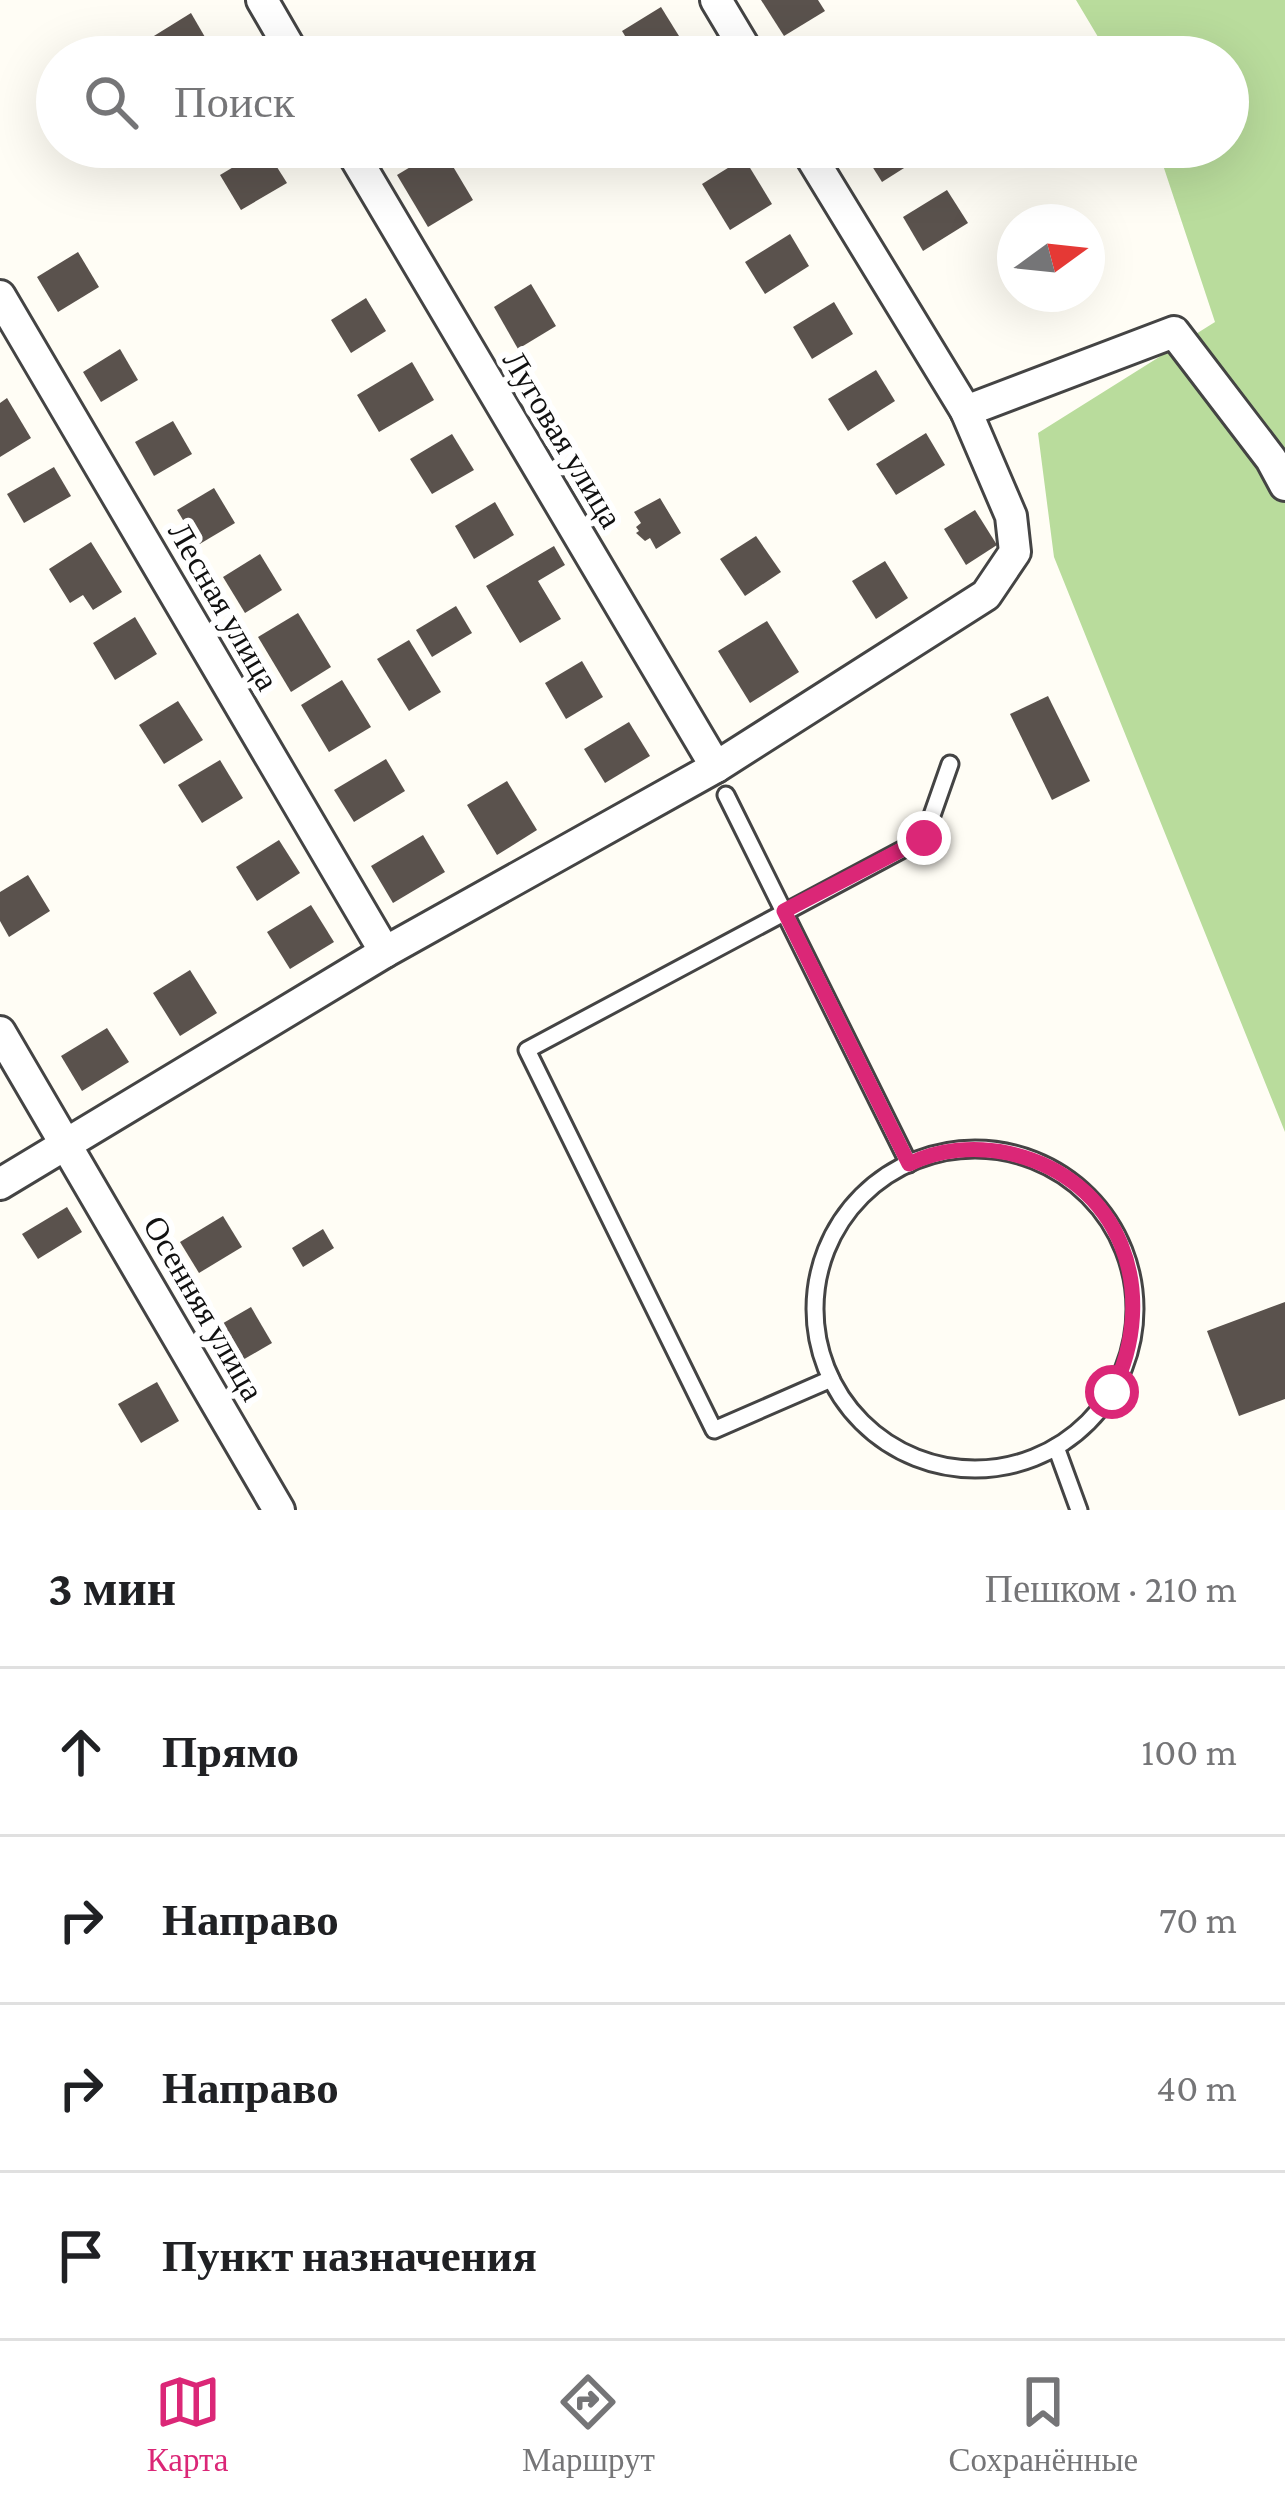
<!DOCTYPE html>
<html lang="ru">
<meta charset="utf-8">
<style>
body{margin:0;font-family:"Crimson Pro",serif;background:#f2f2f2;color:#202124}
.compass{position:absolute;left:997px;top:204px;width:108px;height:108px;border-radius:50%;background:#fff;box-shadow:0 12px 48px #0002;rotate:75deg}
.stop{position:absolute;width:36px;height:36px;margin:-27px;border:9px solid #db2777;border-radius:50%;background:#fff}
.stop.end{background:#db2777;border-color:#fff;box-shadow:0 3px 12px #0008}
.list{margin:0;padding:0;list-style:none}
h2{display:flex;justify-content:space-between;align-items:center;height:156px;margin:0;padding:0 48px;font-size:51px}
h2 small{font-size:39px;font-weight:400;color:#757577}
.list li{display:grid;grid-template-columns:78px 1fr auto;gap:36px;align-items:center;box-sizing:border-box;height:168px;padding:0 48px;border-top:3px solid #e0e0e0}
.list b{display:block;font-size:45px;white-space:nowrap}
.list em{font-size:39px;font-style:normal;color:#757577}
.icon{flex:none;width:66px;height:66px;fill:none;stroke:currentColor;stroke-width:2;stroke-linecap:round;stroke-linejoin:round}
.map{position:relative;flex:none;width:1285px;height:1510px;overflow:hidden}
.search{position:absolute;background:#fff;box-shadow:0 12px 48px #0002;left:36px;right:36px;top:36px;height:132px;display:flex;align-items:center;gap:30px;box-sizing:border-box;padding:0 42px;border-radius:66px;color:#757577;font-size:45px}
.sheet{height:828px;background:#fff}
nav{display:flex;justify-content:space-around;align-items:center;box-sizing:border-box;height:168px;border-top:3px solid #e0e0e0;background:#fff;font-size:33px;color:#757577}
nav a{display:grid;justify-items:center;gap:6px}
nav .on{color:#db2777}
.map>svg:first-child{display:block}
</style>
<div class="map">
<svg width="1285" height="1510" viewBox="0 0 1285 1510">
<rect width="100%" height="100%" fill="#fffdf5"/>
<polygon fill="#b9dc9c" points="1076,0 1285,0 1285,1132 1054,557 1038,433 1215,322 1157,147 1228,147 1228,57 1110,57"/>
<g fill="#5a524d">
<polygon points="761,0 818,0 825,11 784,36"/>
<polygon points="661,7 692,57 638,57 622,31"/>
<polygon points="191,13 209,44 189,57 149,57 141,44"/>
<polygon points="860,147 918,147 923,156 882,182"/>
<polygon points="265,148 287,183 241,210 220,175"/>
<polygon points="442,148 473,200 428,227 397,175"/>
<polygon points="744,158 772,204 730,230 702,184"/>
<polygon points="947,190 968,223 923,251 903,217"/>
<polygon points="790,234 809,266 765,294 745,262"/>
<polygon points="78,252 99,287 58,312 37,277"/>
<polygon points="531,284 556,326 518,349 494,307"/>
<polygon points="366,298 386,331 351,353 331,320"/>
<polygon points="834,302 853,334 812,359 793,327"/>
<polygon points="120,349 138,380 101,402 83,372"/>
<polygon points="412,362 434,400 379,432 357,395"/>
<polygon points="876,370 895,401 848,431 828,399"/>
<polygon points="7,398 31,438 0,457 0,403"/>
<polygon points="173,421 192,454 154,476 135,442"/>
<polygon points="926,433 945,465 896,495 876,464"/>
<polygon points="452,434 474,470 432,494 410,459"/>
<polygon points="54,467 71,496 24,523 7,494"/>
<polygon points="214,488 235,523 198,545 177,510"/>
<polygon points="660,498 681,533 656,549 650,538 645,541 636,533 639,531 636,527 641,523 634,512"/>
<polygon points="495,502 514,535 474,559 455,526"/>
<polygon points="975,510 997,545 966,565 944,529"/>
<polygon points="756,536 781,572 745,596 720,559"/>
<polygon points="91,542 122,592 93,610 83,595 70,603 49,569"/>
<polygon points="554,546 565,565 538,581 561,619 520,643 486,586"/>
<polygon points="260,554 282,590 245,613 223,577"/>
<polygon points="885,561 908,598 876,619 852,581"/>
<polygon points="456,606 472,633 432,657 416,630"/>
<polygon points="298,613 331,667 291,692 258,637"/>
<polygon points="135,617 157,654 115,680 93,643"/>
<polygon points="767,621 799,672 750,703 718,651"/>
<polygon points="409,640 441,692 409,711 377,659"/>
<polygon points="582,661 603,697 566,719 545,683"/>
<polygon points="342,680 371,727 329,752 301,705"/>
<polygon points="1048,696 1090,781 1052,800 1010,714"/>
<polygon points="178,701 203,740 164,764 139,725"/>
<polygon points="629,722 650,756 605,783 584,749"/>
<polygon points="386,759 405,791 354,822 334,790"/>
<polygon points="220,760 243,798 202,823 178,785"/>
<polygon points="507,781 537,830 497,855 467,805"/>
<polygon points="423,835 445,872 393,903 371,866"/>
<polygon points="279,840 300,873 257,901 236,867"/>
<polygon points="28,875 50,911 9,937 0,921 0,892"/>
<polygon points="311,905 334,942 290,969 267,932"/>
<polygon points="190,970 217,1013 180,1036 153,993"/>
<polygon points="107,1028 129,1062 82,1091 61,1056"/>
<polygon points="67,1207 82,1232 38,1259 22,1234"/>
<polygon points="223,1216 242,1247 199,1273 180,1242"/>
<polygon points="323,1229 334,1248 303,1267 292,1248"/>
<polygon points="1285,1302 1285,1399 1239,1416 1207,1331"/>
<polygon points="251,1307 272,1343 234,1365 213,1329"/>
<polygon points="157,1382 179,1421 141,1443 118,1404"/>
</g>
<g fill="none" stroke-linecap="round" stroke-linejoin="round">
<defs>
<g id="service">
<polyline points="726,795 909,1164"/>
<circle cx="975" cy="1309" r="160"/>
<polyline points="831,1379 714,1430 527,1050 924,838 950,764"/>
<polyline points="1056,1447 1079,1510"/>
</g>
<g id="minor">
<polyline points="262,0 295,57"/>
<polyline points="716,0 750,57"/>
<polyline points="349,147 716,767"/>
<polyline points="0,296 385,952"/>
<polyline points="966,411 1174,332 1271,459 1285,485"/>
<polyline points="0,1032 279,1510"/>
<polyline points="0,1184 385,952 716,767 986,595 1015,552 1011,516 966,411 805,147"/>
</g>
</defs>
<use href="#service" stroke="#444" stroke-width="21"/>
<use href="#minor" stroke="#444" stroke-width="36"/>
<use href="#service" stroke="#fff" stroke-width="15"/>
<use href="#minor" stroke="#fff" stroke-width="30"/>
</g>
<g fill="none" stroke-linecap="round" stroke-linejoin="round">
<path stroke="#db2777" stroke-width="15" d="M 924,838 L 784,911 L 909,1164 C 939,1149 975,1146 1008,1153 C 1122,1178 1161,1293 1112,1392"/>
</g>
<g text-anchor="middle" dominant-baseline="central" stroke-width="12" stroke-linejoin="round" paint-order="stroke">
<g font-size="33" fill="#111" stroke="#fff">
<text transform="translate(563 439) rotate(59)">Луговая улица</text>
<text transform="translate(224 606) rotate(60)">Лесная улица</text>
<text transform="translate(204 1308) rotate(60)">Осенняя улица</text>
</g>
</g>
</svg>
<svg class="compass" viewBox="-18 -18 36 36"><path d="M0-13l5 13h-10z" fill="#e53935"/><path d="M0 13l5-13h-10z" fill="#757577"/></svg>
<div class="stop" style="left:1112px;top:1392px"></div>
<div class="stop end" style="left:924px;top:838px"></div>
<div class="search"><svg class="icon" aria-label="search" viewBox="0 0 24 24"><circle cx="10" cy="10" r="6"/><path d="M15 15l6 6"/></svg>Поиск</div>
</div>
<section class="sheet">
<h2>3 мин<small>Пешком · 210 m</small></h2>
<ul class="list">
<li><svg class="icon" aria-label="ahead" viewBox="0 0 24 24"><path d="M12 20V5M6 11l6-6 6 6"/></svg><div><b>Прямо</b></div><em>100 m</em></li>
<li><svg class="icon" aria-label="right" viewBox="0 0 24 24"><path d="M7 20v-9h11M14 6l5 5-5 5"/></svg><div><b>Направо</b></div><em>70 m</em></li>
<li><svg class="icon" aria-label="right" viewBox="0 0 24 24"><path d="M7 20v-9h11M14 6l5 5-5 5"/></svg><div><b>Направо</b></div><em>40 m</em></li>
<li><svg class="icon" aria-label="arrive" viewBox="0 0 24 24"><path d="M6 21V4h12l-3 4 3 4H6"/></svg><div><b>Пункт назначения</b></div></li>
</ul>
</section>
<nav>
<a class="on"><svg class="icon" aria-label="map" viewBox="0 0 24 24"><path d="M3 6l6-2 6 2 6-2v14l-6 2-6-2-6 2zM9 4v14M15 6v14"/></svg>Карта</a>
<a><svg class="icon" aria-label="directions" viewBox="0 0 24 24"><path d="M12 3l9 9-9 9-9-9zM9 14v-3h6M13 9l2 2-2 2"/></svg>Маршрут</a>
<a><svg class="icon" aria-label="saved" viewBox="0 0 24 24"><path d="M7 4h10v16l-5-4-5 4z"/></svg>Сохранённые</a>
</nav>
